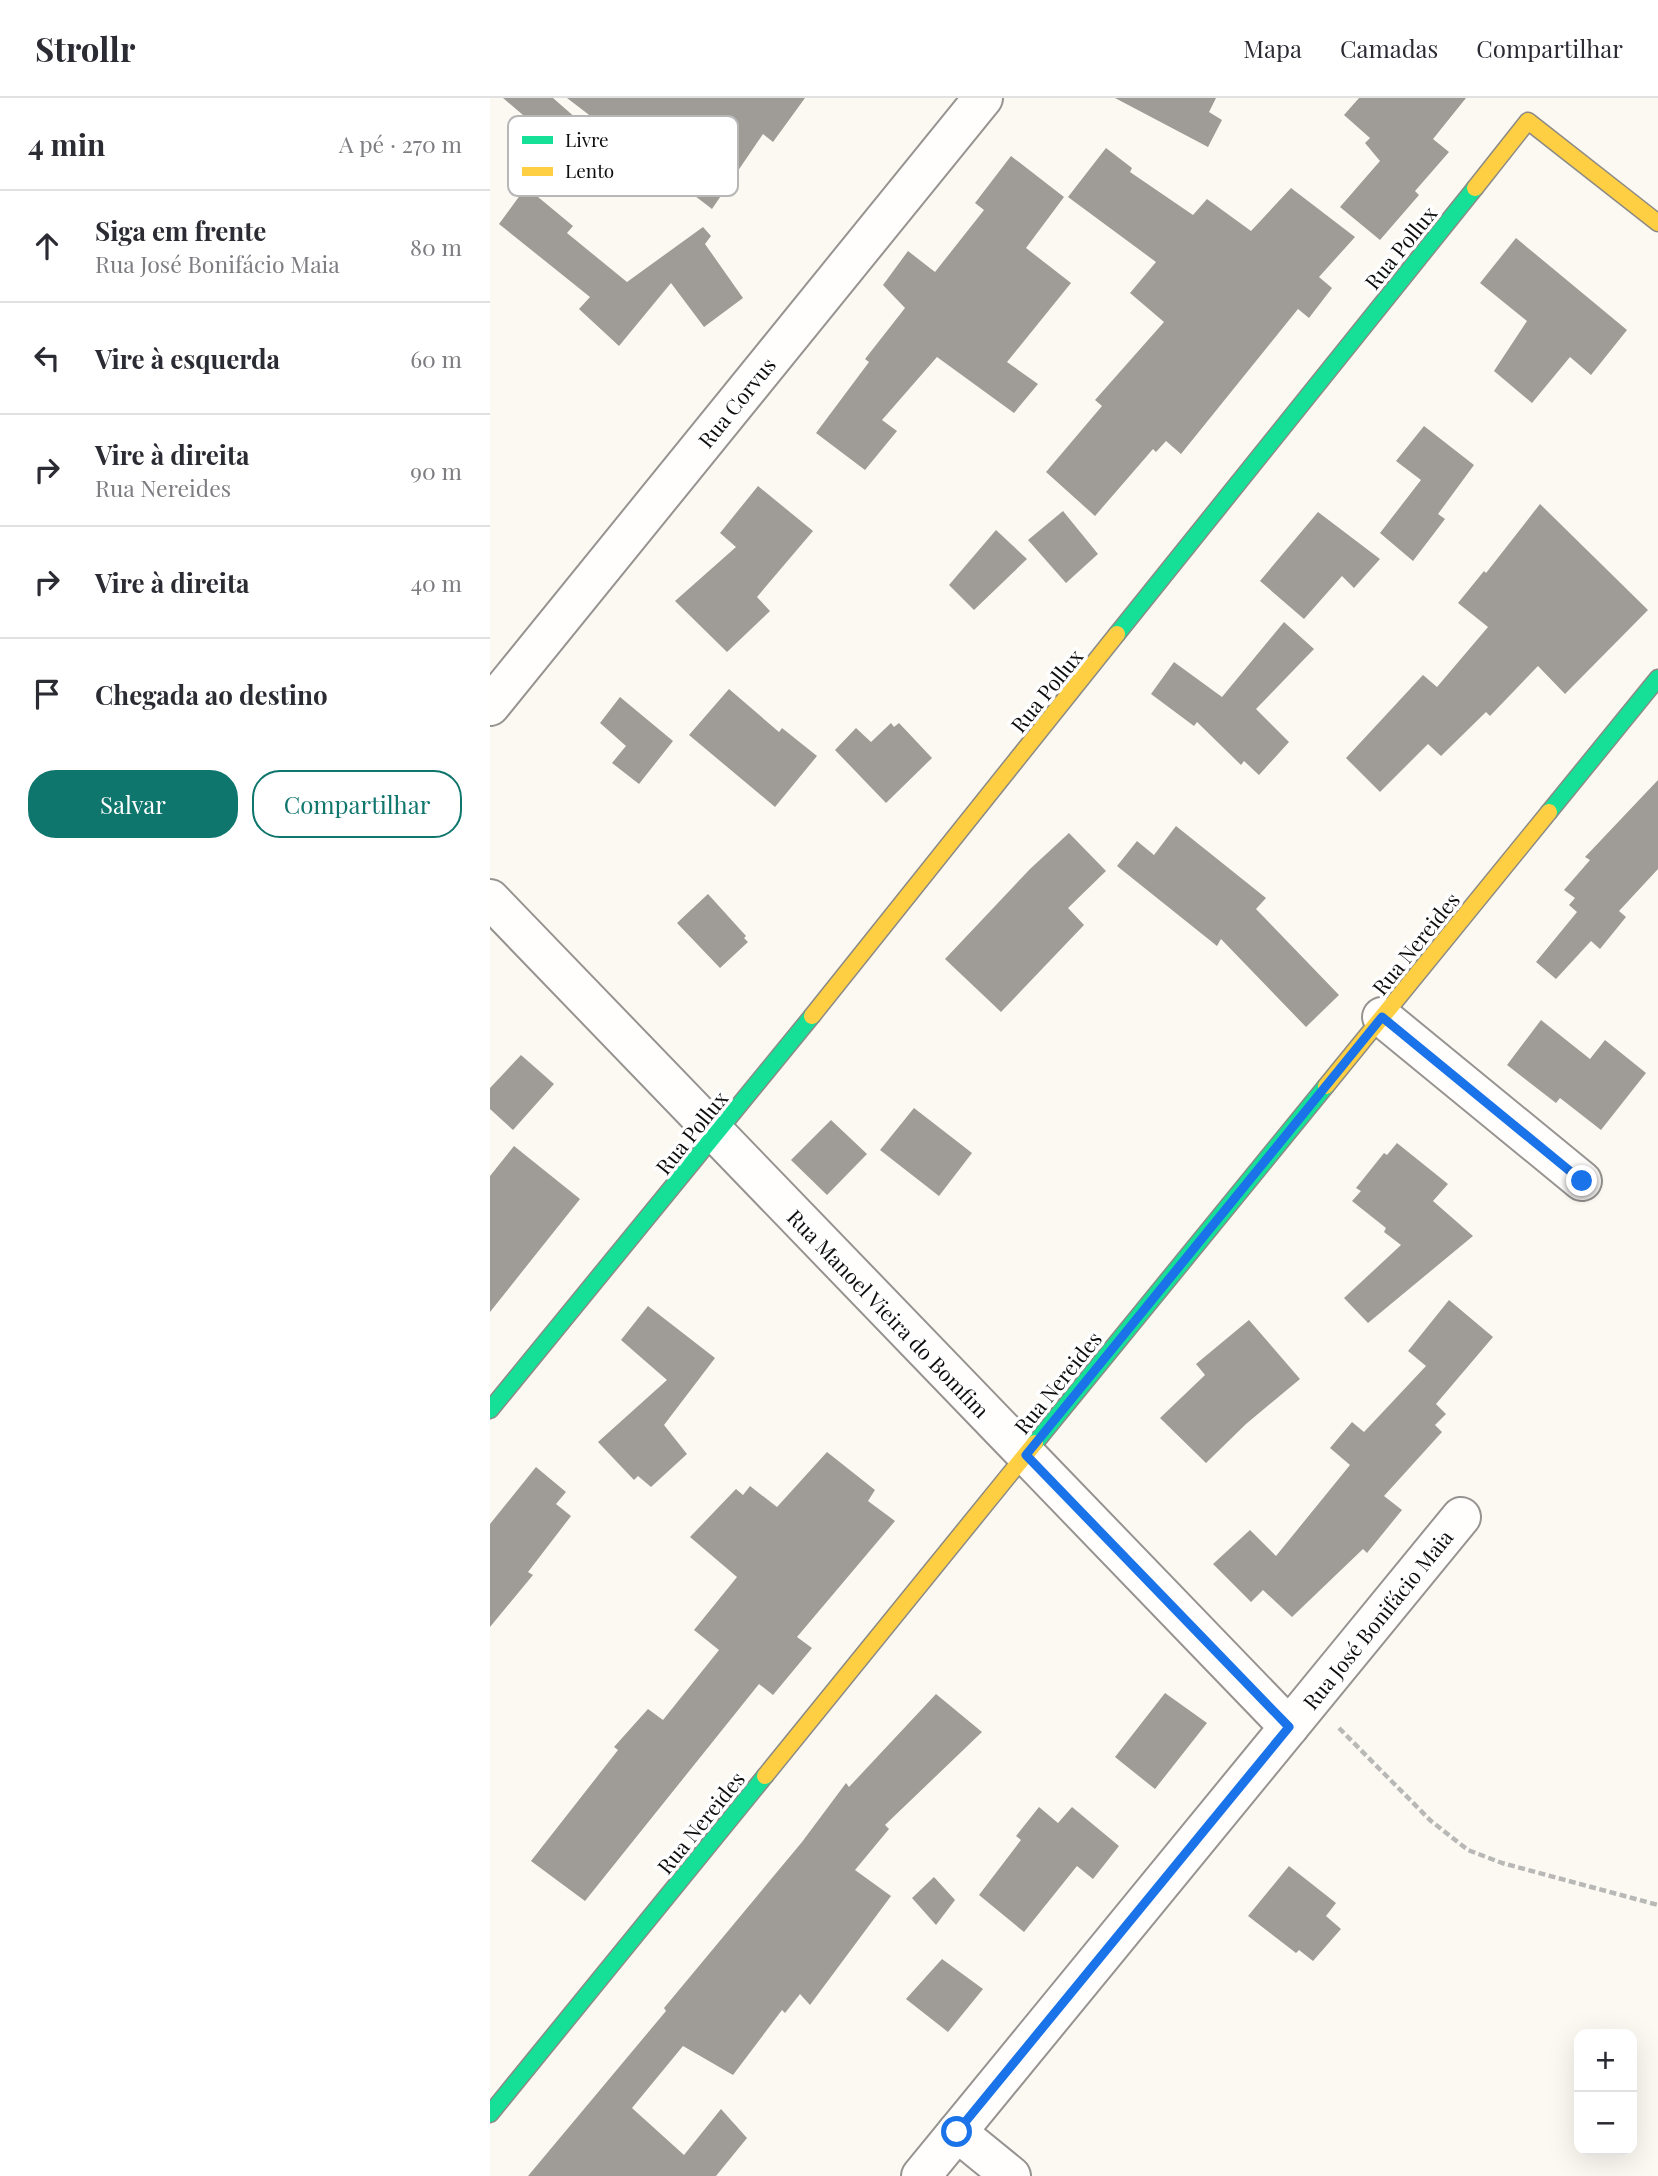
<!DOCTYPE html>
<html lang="pt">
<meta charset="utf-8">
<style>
body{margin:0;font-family:"Playfair Display",serif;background:#f2f2f3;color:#2b2b33}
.controls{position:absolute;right:21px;bottom:21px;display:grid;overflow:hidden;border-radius:14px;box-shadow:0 7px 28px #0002}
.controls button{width:63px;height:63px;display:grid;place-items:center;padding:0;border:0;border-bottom:2px solid #e1e1e2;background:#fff;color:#2b2b33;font:35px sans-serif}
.stop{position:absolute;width:21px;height:21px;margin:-16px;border:5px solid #1a73e8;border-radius:50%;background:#fff}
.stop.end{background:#1a73e8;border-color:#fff;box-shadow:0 2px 7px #0008}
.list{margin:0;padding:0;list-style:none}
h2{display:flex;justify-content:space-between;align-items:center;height:91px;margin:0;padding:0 28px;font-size:30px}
h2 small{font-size:23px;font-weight:400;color:#7c7c81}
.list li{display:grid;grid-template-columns:46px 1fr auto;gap:21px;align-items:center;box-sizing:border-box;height:112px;padding:0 28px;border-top:2px solid #e1e1e2}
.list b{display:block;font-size:26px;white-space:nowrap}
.list p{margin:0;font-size:23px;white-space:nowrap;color:#7c7c81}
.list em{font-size:23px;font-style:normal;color:#7c7c81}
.actions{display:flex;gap:14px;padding:21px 28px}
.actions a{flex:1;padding:16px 0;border:2px solid #0f766e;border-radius:28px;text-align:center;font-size:24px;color:#0f766e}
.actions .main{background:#0f766e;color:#fff}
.icon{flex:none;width:38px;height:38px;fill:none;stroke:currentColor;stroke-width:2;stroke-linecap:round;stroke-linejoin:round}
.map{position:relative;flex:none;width:1168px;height:2078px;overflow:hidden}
header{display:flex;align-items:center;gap:42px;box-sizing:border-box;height:98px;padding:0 35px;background:#fff;border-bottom:2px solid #e1e1e2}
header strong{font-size:33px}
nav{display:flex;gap:38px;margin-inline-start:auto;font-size:24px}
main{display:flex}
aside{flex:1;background:#fff}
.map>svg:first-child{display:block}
</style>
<header>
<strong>Strollr</strong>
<nav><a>Mapa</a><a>Camadas</a><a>Compartilhar</a></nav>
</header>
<main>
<aside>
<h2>4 min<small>A pé · 270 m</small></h2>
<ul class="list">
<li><svg class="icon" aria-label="ahead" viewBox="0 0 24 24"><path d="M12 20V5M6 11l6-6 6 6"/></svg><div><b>Siga em frente</b><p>Rua José Bonifácio Maia</p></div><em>80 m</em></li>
<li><svg class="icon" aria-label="left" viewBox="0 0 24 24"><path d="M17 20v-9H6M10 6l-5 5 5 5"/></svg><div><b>Vire à esquerda</b></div><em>60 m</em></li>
<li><svg class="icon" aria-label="right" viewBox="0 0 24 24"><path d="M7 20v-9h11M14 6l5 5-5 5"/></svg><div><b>Vire à direita</b><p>Rua Nereides</p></div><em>90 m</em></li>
<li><svg class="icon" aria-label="right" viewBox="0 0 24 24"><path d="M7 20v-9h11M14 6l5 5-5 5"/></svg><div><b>Vire à direita</b></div><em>40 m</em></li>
<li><svg class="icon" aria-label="arrive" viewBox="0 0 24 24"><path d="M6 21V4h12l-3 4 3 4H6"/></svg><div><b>Chegada ao destino</b></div></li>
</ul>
<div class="actions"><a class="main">Salvar</a><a>Compartilhar</a></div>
</aside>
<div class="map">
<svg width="1168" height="2078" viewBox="0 0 1168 2078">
<rect width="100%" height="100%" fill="#fcf9f2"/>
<g fill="#9f9c98">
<polygon points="13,0 63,0 103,35 71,70 25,25 33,17"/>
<polygon points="77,0 315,0 283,44 273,36 222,111"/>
<polygon points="625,0 726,0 719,14 732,22 718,49"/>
<polygon points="869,0 976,0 943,41 959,54 925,93 929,97 890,142 850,109 890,63 875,45 880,40 854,17"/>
<polygon points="616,50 642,70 640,74 703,117 717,101 761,133 801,90 865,139 829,179 842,190 819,220 808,211 691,356 676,343 666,354 663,351 605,418 556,374 612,308 605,302 674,224 640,195 666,164 578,99"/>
<polygon points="521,58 574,99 536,150 581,185 517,264 548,286 524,315 447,259 392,322 407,333 375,372 326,335 379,264 375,261 415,210 393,187 418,153 445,174 494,112 485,105"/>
<polygon points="36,89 83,128 77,135 137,184 213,129 221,138 215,146 253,200 214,229 181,185 129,248 89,211 100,199 9,126"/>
<polygon points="1026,140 1137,232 1101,277 1080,259 1042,305 1004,273 1037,223 990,185"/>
<polygon points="934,328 984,367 948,416 955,421 923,463 890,435 931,382 906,363"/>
<polygon points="268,388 323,433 267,499 280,513 237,554 185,503 246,449 230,435"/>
<polygon points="1050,406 1158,512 1075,596 1048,568 1000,618 996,614 951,658 938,646 890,694 856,660 933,577 947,589 998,529 968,505 994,473 996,475"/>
<polygon points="573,413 608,456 576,485 538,442"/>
<polygon points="828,414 890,461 864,490 852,478 814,521 770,483"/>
<polygon points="506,432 537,461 484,512 459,487"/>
<polygon points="794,524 824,551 766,611 799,644 769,677 754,663 751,667 707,624 704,628 661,596 684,564 732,599"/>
<polygon points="239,591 289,634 292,630 327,658 285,709 199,637"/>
<polygon points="130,599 183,643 149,686 122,665 136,648 110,625"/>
<polygon points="401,625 404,629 409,625 442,660 396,705 345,652 366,630 381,644"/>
<polygon points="1168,682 1168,771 1129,813 1136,819 1110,851 1101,843 1066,881 1046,864 1087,814 1079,807 1085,800 1074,792 1100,762 1095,759"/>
<polygon points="686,728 776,800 766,811 849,897 816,929 731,841 727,848 627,768 647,743 664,757"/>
<polygon points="579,735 616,773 578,810 594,827 511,914 455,861 540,771"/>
<polygon points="218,796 256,838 254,840 258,844 230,870 187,825"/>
<polygon points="1051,922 1100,961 1115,942 1156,975 1111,1032 1070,1000 1066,1005 1017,967"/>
<polygon points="31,957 64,986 23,1032 0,1011 0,990"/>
<polygon points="424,1010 482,1055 449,1098 390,1052"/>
<polygon points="341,1022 377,1056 337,1097 301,1062"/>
<polygon points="907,1045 958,1086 943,1103 983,1138 878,1225 854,1200 911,1147 894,1134 896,1130 862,1103 871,1093 866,1090 894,1055 897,1057"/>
<polygon points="24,1048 90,1101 0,1214 0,1078"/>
<polygon points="959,1202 1003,1239 946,1306 956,1316 945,1327 952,1334 894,1398 912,1412 877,1455 873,1451 802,1519 773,1492 761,1504 723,1466 760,1432 786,1458 860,1367 840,1350 862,1324 874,1334 936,1268 918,1253"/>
<polygon points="158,1208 225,1260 174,1327 197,1356 161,1389 148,1378 144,1382 108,1344 177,1282 131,1242"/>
<polygon points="759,1222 810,1281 756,1326 716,1365 670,1320 715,1277 706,1266"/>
<polygon points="337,1354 385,1392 378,1403 405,1423 307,1539 322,1550 283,1597 269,1586 95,1803 41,1763 128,1652 124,1649 158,1611 173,1622 229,1552 204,1532 247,1479 200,1439 246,1391 253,1397 260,1388 287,1409"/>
<polygon points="46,1369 76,1394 66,1406 81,1418 38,1474 43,1477 0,1529 0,1426"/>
<polygon points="675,1595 717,1625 665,1691 625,1659"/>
<polygon points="446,1596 492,1634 395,1727 399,1731 365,1772 401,1798 320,1907 310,1896 295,1915 292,1912 243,1977 193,1948 142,2010 194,2057 231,2011 257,2040 226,2078 38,2078 176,1913 174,1910 312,1744 356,1685 359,1689"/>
<polygon points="549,1709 568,1725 582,1709 629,1748 603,1781 587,1768 534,1834 489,1797 531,1742 526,1738"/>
<polygon points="799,1768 846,1805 836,1818 851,1831 823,1863 809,1852 806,1855 758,1818"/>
<polygon points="444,1779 465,1802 446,1827 422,1800"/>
<polygon points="452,1861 493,1891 458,1934 416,1901"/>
</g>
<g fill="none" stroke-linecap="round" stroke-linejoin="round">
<defs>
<g id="street">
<polyline points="0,608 493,0"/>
<polyline points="0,801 799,1629"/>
<polyline points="892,919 1092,1083"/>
<polyline points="467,2034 521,2078"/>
<polyline points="431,2078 971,1419"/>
</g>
<g id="fast">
<polyline points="627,536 985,90"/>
<polyline points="1059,714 1168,580"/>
<polyline points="0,1312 322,918"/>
<polyline points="545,1345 836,988"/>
<polyline points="0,2016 275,1678"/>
</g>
<g id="slow">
<polyline points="985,90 1038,23 1168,125"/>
<polyline points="322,918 627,536"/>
<polyline points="836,988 1059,714"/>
<polyline points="275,1678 545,1345"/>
</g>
</defs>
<use href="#street" stroke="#959491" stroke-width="42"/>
<use href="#fast" stroke="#8c8a87" stroke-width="19"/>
<use href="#slow" stroke="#8c8a87" stroke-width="19"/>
<polyline stroke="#b8b8b6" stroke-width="4.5" stroke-dasharray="7 3.5" stroke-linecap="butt" points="849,1630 941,1723 978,1752 1012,1765 1168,1807"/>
<use href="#street" stroke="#fffefd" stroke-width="38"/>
<use href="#fast" stroke="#16e098" stroke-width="16"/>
<use href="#slow" stroke="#ffcf43" stroke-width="16"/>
</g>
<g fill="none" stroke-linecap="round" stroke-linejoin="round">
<polyline stroke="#1a73e8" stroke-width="9" points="467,2034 799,1629 536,1357 892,919 1092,1083"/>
</g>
<g text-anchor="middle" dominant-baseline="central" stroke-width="7" stroke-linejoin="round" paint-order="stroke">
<g font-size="21" fill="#0e0e0e" stroke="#fff">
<text transform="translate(910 149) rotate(-51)">Rua Pollux</text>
<text transform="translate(246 304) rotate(-51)">Rua Corvus</text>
<text transform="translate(556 592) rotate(-51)">Rua Pollux</text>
<text transform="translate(925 845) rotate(-51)">Rua Nereides</text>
<text transform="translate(201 1034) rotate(-51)">Rua Pollux</text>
<text transform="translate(399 1215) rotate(46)">Rua Manoel Vieira do Bomfim</text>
<text transform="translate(567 1284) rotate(-51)">Rua Nereides</text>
<text transform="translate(887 1521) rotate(-51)">Rua José Bonifácio Maia</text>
<text transform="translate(210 1724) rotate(-51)">Rua Nereides</text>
</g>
</g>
<rect x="18" y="18" width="230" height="80" rx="10" fill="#fff" stroke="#b7b7b7" stroke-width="2"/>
<rect x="32" y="38" width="31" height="8" fill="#16e098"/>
<rect x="32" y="69" width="31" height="9" fill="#ffcf43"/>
<g font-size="19" fill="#0e0e0e">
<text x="75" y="49">Livre</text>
<text x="75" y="80">Lento</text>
</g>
</svg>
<div class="controls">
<button>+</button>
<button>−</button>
</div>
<div class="stop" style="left:467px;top:2034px"></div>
<div class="stop end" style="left:1092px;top:1083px"></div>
</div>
</main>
